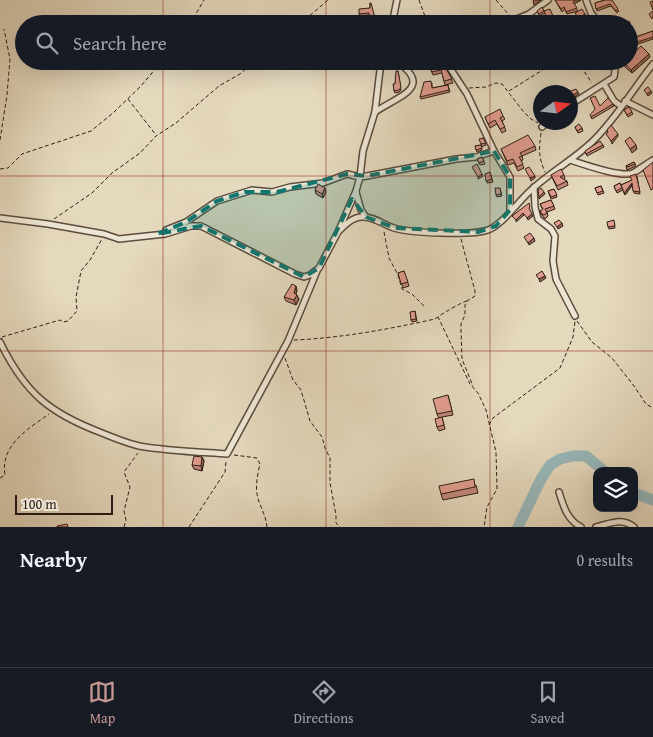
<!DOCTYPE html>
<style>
body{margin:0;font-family:"Gentium Book Plus",serif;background:#20242c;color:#f1f3f6}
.controls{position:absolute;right:15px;bottom:15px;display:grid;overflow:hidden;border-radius:10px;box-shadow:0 5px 20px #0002}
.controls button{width:45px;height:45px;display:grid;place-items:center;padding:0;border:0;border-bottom:1px solid #363941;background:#171b24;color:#f1f3f6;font:25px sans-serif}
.compass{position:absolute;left:533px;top:85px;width:45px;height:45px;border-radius:50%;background:#171b24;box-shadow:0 5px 20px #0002;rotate:76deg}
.scale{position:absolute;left:15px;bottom:12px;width:98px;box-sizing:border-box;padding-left:5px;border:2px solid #2d1d14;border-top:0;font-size:14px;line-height:18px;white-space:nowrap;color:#2d1d14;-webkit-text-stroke:4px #ede6d4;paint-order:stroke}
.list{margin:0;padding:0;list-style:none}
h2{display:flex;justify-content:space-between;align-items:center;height:65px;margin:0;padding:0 20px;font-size:21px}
h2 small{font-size:16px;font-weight:400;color:#9ea1a6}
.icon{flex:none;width:28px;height:28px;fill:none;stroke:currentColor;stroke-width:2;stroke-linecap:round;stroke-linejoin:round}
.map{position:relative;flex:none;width:653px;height:527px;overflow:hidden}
.search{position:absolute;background:#171b24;box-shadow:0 5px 20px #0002;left:15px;right:15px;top:15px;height:55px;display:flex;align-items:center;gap:12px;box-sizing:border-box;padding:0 18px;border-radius:28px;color:#9ea1a6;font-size:19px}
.sheet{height:140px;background:#171b24}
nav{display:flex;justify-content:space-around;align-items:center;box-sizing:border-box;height:70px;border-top:1px solid #363941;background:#171b24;font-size:14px;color:#9ea1a6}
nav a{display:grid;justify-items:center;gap:2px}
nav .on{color:#c59692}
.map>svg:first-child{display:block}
</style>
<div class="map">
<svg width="653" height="527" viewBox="0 0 653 527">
<rect width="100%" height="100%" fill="#e4d8bd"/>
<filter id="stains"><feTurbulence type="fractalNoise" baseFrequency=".004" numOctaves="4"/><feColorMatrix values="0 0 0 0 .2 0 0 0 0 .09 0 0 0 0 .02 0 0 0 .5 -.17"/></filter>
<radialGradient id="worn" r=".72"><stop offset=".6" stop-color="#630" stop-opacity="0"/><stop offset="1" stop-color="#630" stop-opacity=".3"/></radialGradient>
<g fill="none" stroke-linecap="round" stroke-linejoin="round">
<g stroke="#99b8bb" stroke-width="11">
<polyline points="634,493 653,500"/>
<polyline points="518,527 541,479 550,465 560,459 573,456 586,456 604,471"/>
</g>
<defs>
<g id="street">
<polyline points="586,0 591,13 600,24"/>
<polyline points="392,24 397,0"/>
<polyline points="504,24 529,14 548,0"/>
<polyline points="449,61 450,68 467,94 494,151 510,177 510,210"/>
<polyline points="604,84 614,101 621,106"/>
<polyline points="625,101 653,115"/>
<polyline points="570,105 614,77 615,71 613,61"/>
<path d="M 375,112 C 396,97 436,88 396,61"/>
<polyline points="542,127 548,122"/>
<path d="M 570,160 C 583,164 621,178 633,173 C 639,170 646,164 653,160"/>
<polyline points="534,187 535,207 538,219 551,229 555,236 553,261 556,279 575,316"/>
<polyline points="356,192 361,210 366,217"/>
<polyline points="0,218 48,224 104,234 119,239 165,234 191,226 201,226 295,274 304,277 310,275 319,268 338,232 356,191 360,177 363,151 375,112 380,70 382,61"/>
<polyline points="166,230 186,222 217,201 252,190 272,192 290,187 323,183 347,174 360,177 367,176 456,159 476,157 494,151"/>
<path d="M 340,230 C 346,224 353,217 362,217 C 373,216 384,225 394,228 C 412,233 471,236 488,230 C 502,225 518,202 530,191 C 549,173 573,160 592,142 C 616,119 633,89 653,64"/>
<path d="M 0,342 C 25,393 49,413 102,433 C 114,438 127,443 139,446 C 168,451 198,452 227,454 L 288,341 L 317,271"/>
<path d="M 559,492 C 563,505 567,520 581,527"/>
<path d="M 596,527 C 609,524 622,517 634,527"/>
</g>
</defs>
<use href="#street" stroke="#5b4c3e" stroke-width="8"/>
<g stroke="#2d1d14" stroke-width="1" stroke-dasharray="4 2.5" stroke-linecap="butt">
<polyline points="419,0 426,19 430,24"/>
<polyline points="496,0 510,16"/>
<polyline points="190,24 204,0"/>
<polyline points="300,24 328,0"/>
<polyline points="577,61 592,83"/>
<polyline points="469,88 486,87 496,83 502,84 523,111 531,119 538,123"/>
<polyline points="509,91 557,61"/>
<polyline points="128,99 156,135"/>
<path d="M 541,133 C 539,149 538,156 545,172"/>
<polyline points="0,140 7,95 10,59 4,29"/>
<polyline points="0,169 8,168 22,154 91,131 113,113 141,86 162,61"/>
<polyline points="54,219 92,193 112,173 140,153 156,136 176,123 219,86 240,74 255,61"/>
<polyline points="384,232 389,258 398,275 402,289 412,294 425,307"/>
<polyline points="461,239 475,291 475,296 467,301 465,305 465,315 461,324 461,331 462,359 473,386"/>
<path d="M 467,301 C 462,302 443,313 438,317 L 470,384 L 478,393 L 486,410 L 496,452 L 497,489 L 487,507 L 484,527"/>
<polyline points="577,321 592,342 612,358 634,386 646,404 653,408"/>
<polyline points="2,337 60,320 63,322 68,321 77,311 76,297 81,271 90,260 102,239"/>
<path d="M 294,340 C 342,338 389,329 435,319 L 438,317"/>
<polyline points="285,358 293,380 301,390 310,421 322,437 325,448 330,458 330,483 336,515 336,523 340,527"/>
<polyline points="489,425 493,418 560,368 573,337 575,321"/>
<path d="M 234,455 L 257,458 L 260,464 C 257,477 254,491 260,504 C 263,512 266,518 267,527"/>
<path d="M 0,478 L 5,475 C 0,445 28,429 49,414"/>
<polyline points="124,527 126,520 124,511 130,487 124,472 138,453"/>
<polyline points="189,527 225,472 226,461"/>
</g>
<use href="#street" stroke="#ede6d4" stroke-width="5"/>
</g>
<g fill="#c2867b" stroke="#2d1d14">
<polygon points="555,0 581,0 574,4 578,11 567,14 565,9 562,12"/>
<polygon points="605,0 619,11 617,13 611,6 597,11 595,3"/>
<polygon points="370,3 377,24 370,24 369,15 360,16 359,14 370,8"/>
<polygon points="544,11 553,16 554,19 548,21 545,13 539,16 538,13"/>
<polygon points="653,31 653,39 635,45 633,38"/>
<polygon points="650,57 632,73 625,67 624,63"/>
<polygon points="355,61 362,61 362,63 357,66"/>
<polygon points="421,61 446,68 453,83 445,85 442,73 433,75 430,68 423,68"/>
<polygon points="589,61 597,61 599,65 592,68"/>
<polygon points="398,71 401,90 399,92 395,93 394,91 395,84"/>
<polygon points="432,83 432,88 448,85 450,92 421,99 420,97"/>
<polygon points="613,104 614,106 592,119 591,117 600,106"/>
<polygon points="629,107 633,114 628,117 624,110"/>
<polygon points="503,116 505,119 502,121 506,131 502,133 497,124 490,128 485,117"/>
<polygon points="575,127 582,128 583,131 578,133"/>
<polygon points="483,138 486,145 481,147 481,145 482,150 477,152 475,146 481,145"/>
<polygon points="603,145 604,147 587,156 586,153"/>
<polygon points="535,146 536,150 522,156 523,160 521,161 524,168 518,171 514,163 508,165 501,149"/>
<polygon points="482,157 485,164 480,165 477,159"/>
<polygon points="634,162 636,166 627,170 626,166"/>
<polygon points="490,172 493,182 487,183 485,174"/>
<polygon points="551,175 564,175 565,179 564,180 567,181 568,185 558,190"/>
<polygon points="637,176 640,194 634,193 632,186 625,195 621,185 632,180"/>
<polygon points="620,183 623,190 617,193 614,186"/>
<polygon points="601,186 604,193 598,195 595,188"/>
<polygon points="500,188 502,196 497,197 496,195"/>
<polygon points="554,189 557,197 551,199 548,191"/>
<polygon points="315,190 326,192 323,198 316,194"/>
<polygon points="551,200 555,209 547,212 548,216 545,219 541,214 540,211 543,210 540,204"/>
<polygon points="614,223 615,228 609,229 608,227"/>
<polygon points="404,271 409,286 403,288 398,273"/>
<polygon points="297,290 296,294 299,299 296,305 286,301 284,297"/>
<polygon points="415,311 417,321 412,322 411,320"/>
<polygon points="448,395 453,415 442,417 445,429 439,431 437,427 439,418 437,414"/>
<polygon points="202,457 204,461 202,471 194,469 192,465"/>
<polygon points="476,485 478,493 443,500 441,494"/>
</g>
<g fill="#9e6d64" stroke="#2d1d14">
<polygon points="534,0 541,0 534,5 533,1"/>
<polygon points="575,0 581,0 574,4 573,2"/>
<polygon points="585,14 586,16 579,20 578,18"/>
<polygon points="649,54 650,57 632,73 631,70"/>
<polygon points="651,91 652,93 648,96 647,94"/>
<polygon points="578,92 579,94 570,100 570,97"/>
<polygon points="618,134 618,136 612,144 611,141"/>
<polygon points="636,145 637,149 632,153 630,149"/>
<polygon points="482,174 483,176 478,179 478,177"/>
<polygon points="535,176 535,178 531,181 530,178"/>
<polygon points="632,183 632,185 625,195 624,193"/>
<polygon points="325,188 326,192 323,198 322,194"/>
<polygon points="544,192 545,194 539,199 539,197"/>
<polygon points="523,213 524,215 516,222 516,220"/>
<polygon points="532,214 533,216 528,220 527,218"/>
<polygon points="562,223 563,226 558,229 557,227"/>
<polygon points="534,238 535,241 529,245 528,243"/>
<polygon points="545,276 546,278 540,282 539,279"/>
<polygon points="296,286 297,290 295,297 294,293"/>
<polygon points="297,295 299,299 296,305 294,300"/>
<polygon points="202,457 204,461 202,471 201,466"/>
</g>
<g fill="#e19c8f" stroke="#2d1d14">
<polygon points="555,0 575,0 573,2 577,8 566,12 564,7 561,9"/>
<polygon points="605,0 612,0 618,9 616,11 610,4 596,9 595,3"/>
<polygon points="653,1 653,10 650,2"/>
<polygon points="370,3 371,3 376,22 369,22 369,13 359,14 359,9 370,8"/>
<polygon points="542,7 544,11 550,9 553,16 547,19 544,11 539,14 537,11"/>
<polygon points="582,9 585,14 578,18 575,13"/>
<polygon points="653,11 653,17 652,19 649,14"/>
<polygon points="629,21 632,28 629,29 629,24 624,23"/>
<polygon points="593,22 595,24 589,24 589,23"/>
<polygon points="653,31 653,37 634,43 633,38"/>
<polygon points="641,46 649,54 631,70 624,63 625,61 629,61 629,58"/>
<polygon points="421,61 443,61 445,67 452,79 444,81 441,70 432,72 430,64 421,65"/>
<polygon points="589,61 597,61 598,63 591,66"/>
<polygon points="396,71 398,71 401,87 399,90 394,91 393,84 395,84"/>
<polygon points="431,81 432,88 448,85 449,90 420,97 424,82"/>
<polygon points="648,87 651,91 647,94 644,90"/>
<polygon points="567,89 571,91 576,89 578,92 570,97 570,92 567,92"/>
<polygon points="595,96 600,106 608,98 613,104 591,117 590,115 595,109 590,98"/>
<polygon points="629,107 632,112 627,115 624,110"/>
<polygon points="500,109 503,116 500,118 505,127 500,129 495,120 488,124 485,117"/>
<polygon points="579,124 582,128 577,131 575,127"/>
<polygon points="611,125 618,134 611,141 606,134 608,132 607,130"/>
<polygon points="528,135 535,146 520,153 522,156 519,157 523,164 517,167 513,159 507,161 501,149"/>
<polygon points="630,137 636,145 630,149 625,141"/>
<polygon points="483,138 486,143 481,144 479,139"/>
<polygon points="600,141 603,145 586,154 585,151"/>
<polygon points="481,145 482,148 476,150 475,146"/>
<polygon points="482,157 484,161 479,163 477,159"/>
<polygon points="634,162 635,164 627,167 626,166"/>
<polygon points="653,162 653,189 651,190 643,170"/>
<polygon points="477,164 482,174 478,177 472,167"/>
<polygon points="529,167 535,176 530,178 525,169"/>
<polygon points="561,169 564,175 560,177 567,181 557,186 551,175"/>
<polygon points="490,172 492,179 486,181 485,174"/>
<polygon points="636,174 640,192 633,191 632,183 624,193 621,185 632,180 630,176"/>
<polygon points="620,183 622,188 616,191 614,186"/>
<polygon points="318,184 325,188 322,194 315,190"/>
<polygon points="601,186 603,191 597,193 595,188"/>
<polygon points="495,188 500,188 501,194 496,195"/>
<polygon points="541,188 544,192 539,197 538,190"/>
<polygon points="554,189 557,195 551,197 548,191"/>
<polygon points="551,200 554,206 545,209 547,213 543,215 540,211 543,209 540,204"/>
<polygon points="529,203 530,207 529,208 532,214 527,218 523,213 516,220 512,216"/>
<polygon points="559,220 562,223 557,227 554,223"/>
<polygon points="614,220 615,226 608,227 607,222"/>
<polygon points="530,233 534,238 528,243 524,237"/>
<polygon points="404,271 408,282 401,284 398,273"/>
<polygon points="542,271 545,276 539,279 536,275"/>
<polygon points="292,284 296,286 294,293 297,295 294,300 284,297"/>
<polygon points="415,311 416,319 411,320 410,312"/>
<polygon points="448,395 452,411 437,414 433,399"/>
<polygon points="442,417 444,425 437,427 435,419"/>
<polygon points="194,456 202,457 201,466 192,465"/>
<polygon points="474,479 475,487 441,494 439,486"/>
<polygon points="67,524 68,527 57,527 57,526"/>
</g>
<path fill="#0f766e" fill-opacity="0.2" stroke="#0f766e" stroke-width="4" stroke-dasharray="10 6" stroke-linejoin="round" d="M 494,151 L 510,177 L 510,210 L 496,226 L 478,232 L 395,228 L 366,217 L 352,199 L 319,268 L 304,277 L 201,226 L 157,234 L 186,222 L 217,201 L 245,192 L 277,192 L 347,174 L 367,176 Z"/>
<path fill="none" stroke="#8f2418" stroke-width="1" stroke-opacity="0.55" d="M 163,0 L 163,24M 326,0 L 326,24M 490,0 L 490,24M 163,61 L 163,527M 326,61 L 326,527M 490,61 L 490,527M 0,176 L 653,176M 0,351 L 653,351"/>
<rect width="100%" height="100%" filter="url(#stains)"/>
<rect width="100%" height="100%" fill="url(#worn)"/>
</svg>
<div class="controls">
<button><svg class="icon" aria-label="layers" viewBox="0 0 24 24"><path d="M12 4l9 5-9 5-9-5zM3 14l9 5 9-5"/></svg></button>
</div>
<svg class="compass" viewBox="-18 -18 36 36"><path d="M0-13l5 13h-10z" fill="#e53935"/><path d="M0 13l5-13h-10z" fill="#9ea1a6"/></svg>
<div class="scale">100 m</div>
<div class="search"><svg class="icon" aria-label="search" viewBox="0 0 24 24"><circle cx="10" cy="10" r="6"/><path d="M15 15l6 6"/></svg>Search here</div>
</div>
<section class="sheet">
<h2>Nearby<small>0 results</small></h2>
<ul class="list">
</ul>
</section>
<nav>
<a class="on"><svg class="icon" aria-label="map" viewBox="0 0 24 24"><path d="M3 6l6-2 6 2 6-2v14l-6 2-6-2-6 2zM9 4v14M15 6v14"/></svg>Map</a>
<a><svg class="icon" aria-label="directions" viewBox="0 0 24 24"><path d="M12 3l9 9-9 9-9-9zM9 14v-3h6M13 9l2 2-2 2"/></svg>Directions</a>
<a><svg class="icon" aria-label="saved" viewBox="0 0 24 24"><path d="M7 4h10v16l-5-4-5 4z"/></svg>Saved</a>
</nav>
